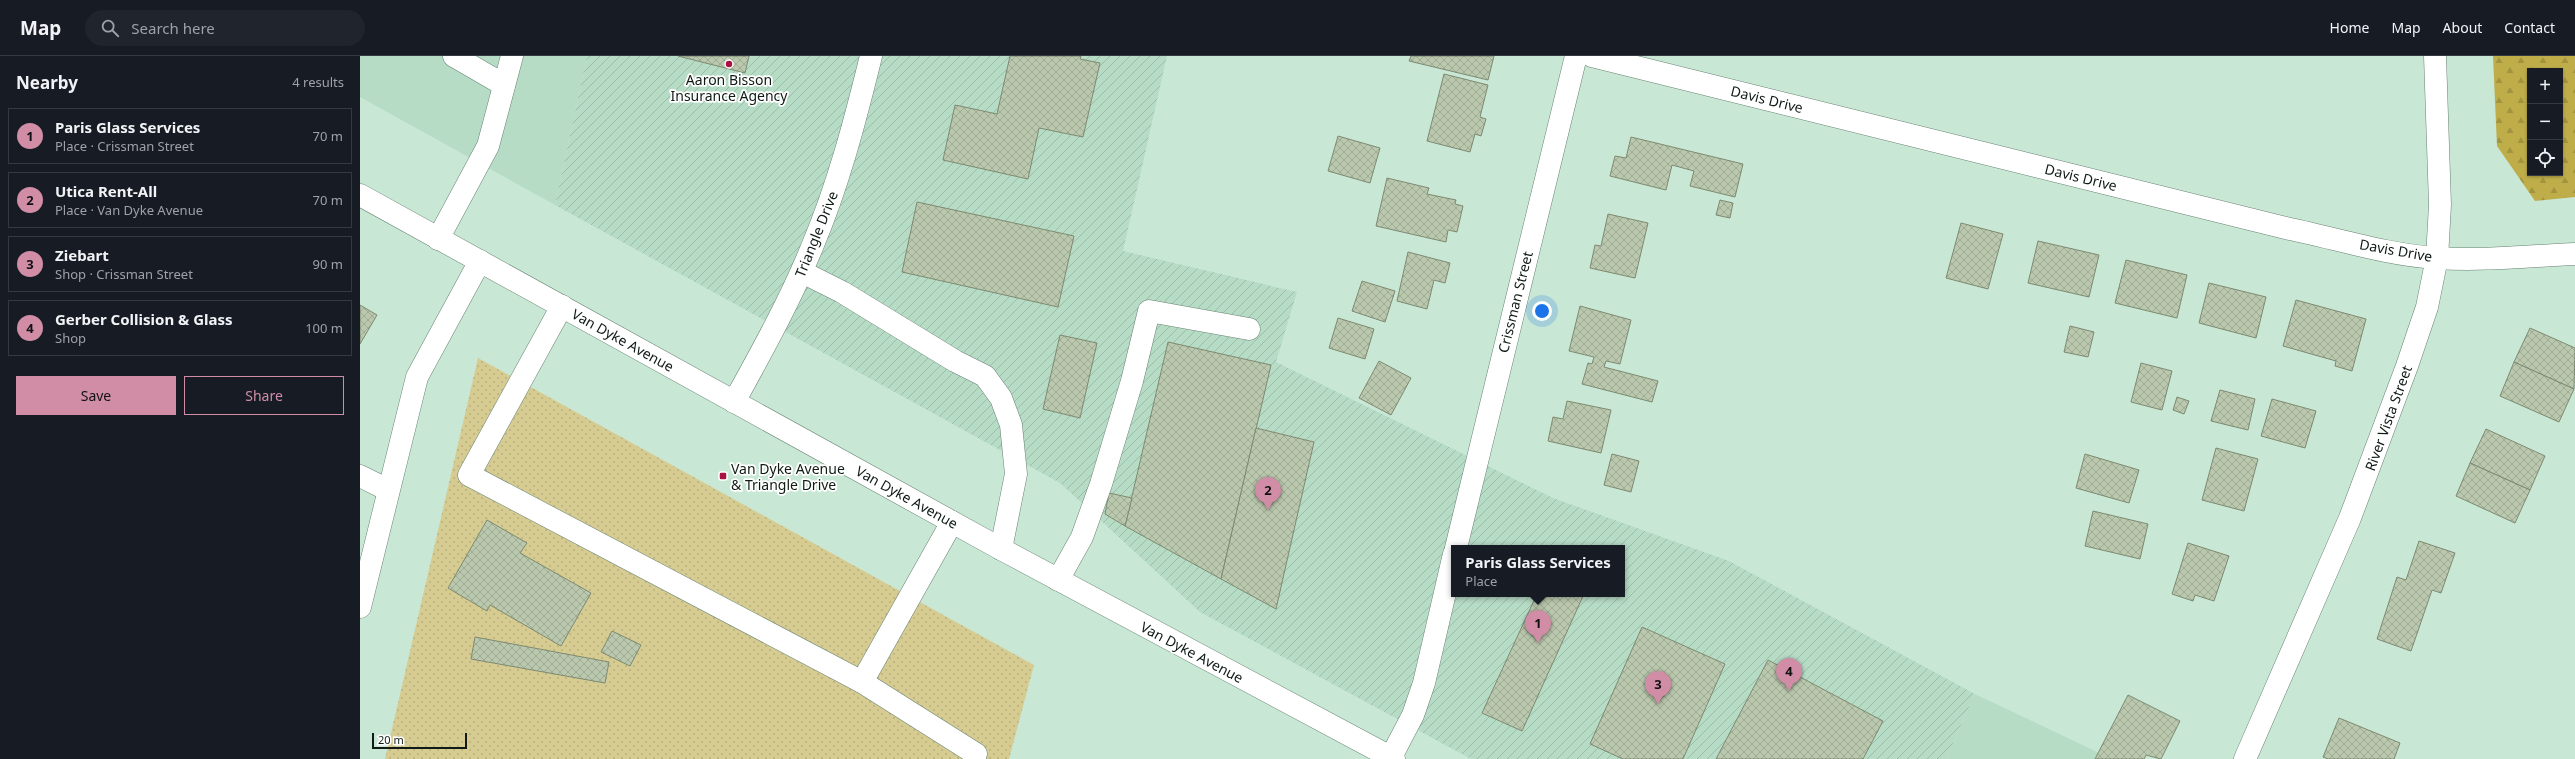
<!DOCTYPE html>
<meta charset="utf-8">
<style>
body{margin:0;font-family:"Noto Sans",sans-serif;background:#20242c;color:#f1f3f6}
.controls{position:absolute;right:12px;top:12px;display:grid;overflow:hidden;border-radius:0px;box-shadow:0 1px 3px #0004}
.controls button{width:36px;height:36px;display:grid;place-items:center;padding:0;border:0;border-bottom:1px solid #363941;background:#171b24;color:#f1f3f6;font:20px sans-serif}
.scale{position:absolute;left:12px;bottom:10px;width:95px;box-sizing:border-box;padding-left:4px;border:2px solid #101b15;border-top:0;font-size:11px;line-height:14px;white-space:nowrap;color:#101b15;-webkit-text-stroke:3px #fff;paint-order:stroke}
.you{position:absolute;left:1182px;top:255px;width:14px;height:14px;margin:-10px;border:3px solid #fff;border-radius:50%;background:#1a73e8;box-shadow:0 0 0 6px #1a73e833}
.badge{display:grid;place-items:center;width:26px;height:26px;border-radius:50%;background:#d08da5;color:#111;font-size:13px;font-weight:700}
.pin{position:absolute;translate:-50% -33px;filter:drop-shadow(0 1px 2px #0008)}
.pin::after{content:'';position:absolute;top:21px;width:14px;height:12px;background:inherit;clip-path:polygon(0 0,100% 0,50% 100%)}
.popup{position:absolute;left:1091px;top:489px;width:174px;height:52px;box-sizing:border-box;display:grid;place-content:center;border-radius:0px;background:#171b24;filter:drop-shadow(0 1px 3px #0005);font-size:13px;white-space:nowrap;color:#9ea1a6}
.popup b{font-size:15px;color:#f1f3f6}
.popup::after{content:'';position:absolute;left:50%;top:100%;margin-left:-8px;border:8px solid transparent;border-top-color:#171b24}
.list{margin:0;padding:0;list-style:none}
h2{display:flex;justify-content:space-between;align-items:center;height:52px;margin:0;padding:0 16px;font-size:17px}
h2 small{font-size:13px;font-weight:400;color:#9ea1a6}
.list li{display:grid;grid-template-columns:26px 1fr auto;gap:12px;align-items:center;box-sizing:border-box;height:56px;margin:0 8px 8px;padding:0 8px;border:1px solid #363941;border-radius:0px}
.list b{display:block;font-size:15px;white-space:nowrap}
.list p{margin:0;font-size:13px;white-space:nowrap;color:#9ea1a6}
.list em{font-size:13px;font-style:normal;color:#9ea1a6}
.actions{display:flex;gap:8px;padding:12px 16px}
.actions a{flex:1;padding:9px 0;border:1px solid #d08da5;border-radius:0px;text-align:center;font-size:14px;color:#d08da5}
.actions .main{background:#d08da5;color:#111}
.icon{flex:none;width:22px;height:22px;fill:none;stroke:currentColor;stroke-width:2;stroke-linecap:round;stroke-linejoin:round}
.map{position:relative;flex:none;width:2215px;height:703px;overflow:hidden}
header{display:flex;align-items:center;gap:24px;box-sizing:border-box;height:56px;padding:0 20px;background:#171b24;border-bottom:1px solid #363941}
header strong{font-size:19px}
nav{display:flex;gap:22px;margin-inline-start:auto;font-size:14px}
.search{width:280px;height:36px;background:#20242c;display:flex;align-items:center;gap:10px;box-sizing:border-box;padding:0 14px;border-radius:22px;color:#9ea1a6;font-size:15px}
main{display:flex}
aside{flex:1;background:#171b24}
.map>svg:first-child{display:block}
</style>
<header>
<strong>Map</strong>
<div class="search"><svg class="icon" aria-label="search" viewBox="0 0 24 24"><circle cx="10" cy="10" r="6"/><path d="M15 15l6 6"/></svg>Search here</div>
<nav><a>Home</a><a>Map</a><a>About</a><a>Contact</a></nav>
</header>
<main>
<aside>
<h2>Nearby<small>4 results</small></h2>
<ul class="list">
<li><span class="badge">1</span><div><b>Paris Glass Services</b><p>Place · Crissman Street</p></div><em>70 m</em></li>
<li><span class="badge">2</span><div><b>Utica Rent-All</b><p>Place · Van Dyke Avenue</p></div><em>70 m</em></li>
<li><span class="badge">3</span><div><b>Ziebart</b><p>Shop · Crissman Street</p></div><em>90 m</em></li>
<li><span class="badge">4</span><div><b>Gerber Collision &amp; Glass</b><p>Shop</p></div><em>100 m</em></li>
</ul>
<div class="actions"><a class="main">Save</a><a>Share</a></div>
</aside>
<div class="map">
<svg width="2215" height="703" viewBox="0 0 2215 703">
<defs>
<pattern id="industrial-furrows" width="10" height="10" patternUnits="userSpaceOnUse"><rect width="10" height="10" fill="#b7dcc6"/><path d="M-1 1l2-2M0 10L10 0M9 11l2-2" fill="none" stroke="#9cbca9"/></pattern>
<pattern id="grass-dots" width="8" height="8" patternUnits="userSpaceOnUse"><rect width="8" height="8" fill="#d6cc91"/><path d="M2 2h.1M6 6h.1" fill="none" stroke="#b7af7c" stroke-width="1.8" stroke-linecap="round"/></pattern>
<pattern id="forest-firs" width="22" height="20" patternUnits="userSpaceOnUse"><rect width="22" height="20" fill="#bead49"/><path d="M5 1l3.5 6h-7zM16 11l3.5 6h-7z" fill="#a2943f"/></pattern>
<pattern id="building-cross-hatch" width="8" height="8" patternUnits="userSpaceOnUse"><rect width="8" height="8" fill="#bac8ad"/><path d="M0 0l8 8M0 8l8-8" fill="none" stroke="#9fab94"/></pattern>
</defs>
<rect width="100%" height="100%" fill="#c9e7d5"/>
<g fill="#b7dcc6">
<polygon points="0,0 227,0 195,149 0,41"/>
<polygon points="1615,638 1752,703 1586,703"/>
</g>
<path fill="url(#industrial-furrows)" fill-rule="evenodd" d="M 227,0 L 807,0 L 763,195 L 937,236 L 916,306 L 1193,442 L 1369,505 L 1615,638 L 1586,703 L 1111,703 L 840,556 L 700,427 L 195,149 ZM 1094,492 L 1262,492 L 1262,538 L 1094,538 Z"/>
<polygon fill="url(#grass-dots)" points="118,302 674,609 649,703 25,703"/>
<path fill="url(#forest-firs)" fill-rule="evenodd" d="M 2133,0 L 2215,0 L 2215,141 L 2175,145 L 2137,90 ZM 2170,15 L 2200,15 L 2200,117 L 2170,117 Z"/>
<g fill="url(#building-cross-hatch)" stroke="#7d8a71">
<polygon points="318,0 389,0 385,17"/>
<polygon points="650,0 721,0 720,3 740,7 723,81 679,72 668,123 583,104 595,49 637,58"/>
<polygon points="1051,0 1134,0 1128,24 1049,5"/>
<polygon points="1084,18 1128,29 1120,61 1126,63 1121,80 1115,78 1110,96 1067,85"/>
<polygon points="978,80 1020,92 1010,127 968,115"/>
<polygon points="1271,81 1383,108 1375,141 1330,130 1334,115 1312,109 1306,134 1250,120 1255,100 1266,102"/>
<polygon points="1027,122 1069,132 1067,138 1096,144 1095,148 1103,150 1097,176 1088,174 1086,186 1016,170"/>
<polygon points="1360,144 1373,147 1370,162 1356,159"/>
<polygon points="557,146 714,180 698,251 542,216"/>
<polygon points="1248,158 1288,167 1275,222 1230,212 1235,189 1241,190"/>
<polygon points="1601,167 1643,178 1628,233 1586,222"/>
<polygon points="1678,185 1739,199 1729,241 1668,227"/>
<polygon points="1048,196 1090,207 1085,227 1074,224 1067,253 1037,245"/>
<polygon points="1766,204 1827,219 1817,262 1755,247"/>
<polygon points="1002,225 1035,235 1025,266 992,255"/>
<polygon points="1849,227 1906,241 1896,282 1839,267"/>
<polygon points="1936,244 2006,263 1992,315 1975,310 1976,305 1923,290"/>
<polygon points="0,249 17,259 0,288"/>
<polygon points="1220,250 1271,264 1260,308 1246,305 1244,311 1298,325 1292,346 1222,328 1228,307 1232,308 1234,301 1209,295"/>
<polygon points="978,262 1014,273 1005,303 969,292"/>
<polygon points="1710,270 1734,276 1728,301 1704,296"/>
<polygon points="2170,272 2215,292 2214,333 2154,306"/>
<polygon points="700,279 737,287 720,362 683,353"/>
<polygon points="808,286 911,309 861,523 765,470"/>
<polygon points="1019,305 1051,322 1031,359 999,342"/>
<polygon points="2154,306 2214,333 2199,366 2140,340"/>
<polygon points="1781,307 1812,315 1802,354 1771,346"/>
<polygon points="1860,334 1895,343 1888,374 1851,365"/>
<polygon points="1817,341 1829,345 1824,358 1813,354"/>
<polygon points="1912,343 1956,355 1945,392 1901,380"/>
<polygon points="1207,345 1251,354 1241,397 1188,385 1193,361 1203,363"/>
<polygon points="896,372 954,386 916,553 861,523"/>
<polygon points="2126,373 2185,400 2170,434 2110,407"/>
<polygon points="1856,392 1898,403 1884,455 1842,444"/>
<polygon points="1252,398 1279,405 1271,436 1244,429"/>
<polygon points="1725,398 1779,414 1769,447 1716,432"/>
<polygon points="2110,407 2170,434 2155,467 2096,440"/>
<polygon points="749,437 772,442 765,470 745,458"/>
<polygon points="1733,455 1788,468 1780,503 1725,490"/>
<polygon points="127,464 167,487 160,497 231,537 201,590 130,549 127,555 88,532"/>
<polygon points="2059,485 2095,497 2081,537 2072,534 2051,595 2017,583 2037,521 2046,524"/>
<polygon points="1828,487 1869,500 1854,545 1835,539 1833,545 1812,538"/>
<polygon points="1177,538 1224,538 1162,675 1122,657"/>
<polygon points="1282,571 1365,608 1323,703 1263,703 1230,688"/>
<polygon points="252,575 281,589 270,610 241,596"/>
<polygon points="115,581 249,606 245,627 111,603"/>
<polygon points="1408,604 1523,665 1503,703 1356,703"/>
<polygon points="1768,639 1820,665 1801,703 1786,699 1784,703 1735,703"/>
<polygon points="1979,662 2040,687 2034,703 1968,703 1963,701"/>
</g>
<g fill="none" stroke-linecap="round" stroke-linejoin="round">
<defs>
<g id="minor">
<polyline points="94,0 144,29"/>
<path d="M 1232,0 L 1930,173 C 1978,183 2028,199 2077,202 C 2123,205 2169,200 2215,198"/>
<polyline points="78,183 128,90 152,0"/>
<polyline points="442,216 482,236 595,305 625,320 641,342 651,369 656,418 641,493"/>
<polyline points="202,250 109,419 502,626 616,698"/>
<path d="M 374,346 C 402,295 430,245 452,191 C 478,130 495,65 511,0"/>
<polyline points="0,420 28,434"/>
<polyline points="1096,492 1216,0"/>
<polyline points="698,524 722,481 741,428 772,325 789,255 889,273"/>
<polyline points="0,551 57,321 120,205"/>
<polyline points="502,626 592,466"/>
<polyline points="1031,701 1053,659 1064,627 1094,498"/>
<polyline points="1885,703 1990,462 2047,310 2067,251 2077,202 2080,149 2075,0"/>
</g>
<polyline id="major" points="0,139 641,493 1034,703"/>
</defs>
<use href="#minor" stroke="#688373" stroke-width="23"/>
<use href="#major" stroke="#688373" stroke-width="23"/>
<use href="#minor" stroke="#fff" stroke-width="22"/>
<use href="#major" stroke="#fff" stroke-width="22"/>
</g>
<g fill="#a81141" stroke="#fff" stroke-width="1.5">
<circle cx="369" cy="8" r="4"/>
<rect x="359" y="416" width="8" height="8" rx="2"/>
</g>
<g text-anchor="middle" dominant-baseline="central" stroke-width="3.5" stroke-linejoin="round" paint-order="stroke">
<g font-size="14" fill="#101b15" stroke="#fff">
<text x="369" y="23">Aaron Bisson<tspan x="369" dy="16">Insurance Agency</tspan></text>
<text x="371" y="412" text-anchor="start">Van Dyke Avenue<tspan x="371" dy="16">&amp; Triangle Drive</tspan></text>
</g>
<g font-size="14" fill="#101b15" stroke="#fff">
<text transform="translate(1407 43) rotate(14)">Davis Drive</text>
<text transform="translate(1721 121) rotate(14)">Davis Drive</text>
<text transform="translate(456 178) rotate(-68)">Triangle Drive</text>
<text transform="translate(2036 194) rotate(10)">Davis Drive</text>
<text transform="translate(1155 246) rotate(-76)">Crissman Street</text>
<text transform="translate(263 284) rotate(29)">Van Dyke Avenue</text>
<text transform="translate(2028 362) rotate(-70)">River Vista Street</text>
<text transform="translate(547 441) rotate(29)">Van Dyke Avenue</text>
<text transform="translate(832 596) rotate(28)">Van Dyke Avenue</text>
</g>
</g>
</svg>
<div class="controls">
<button>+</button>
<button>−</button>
<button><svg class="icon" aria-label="locate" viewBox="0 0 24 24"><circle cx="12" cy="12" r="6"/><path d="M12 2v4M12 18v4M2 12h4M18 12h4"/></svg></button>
</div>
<div class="scale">20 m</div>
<div class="you"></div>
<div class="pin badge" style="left:1178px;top:587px">1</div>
<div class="popup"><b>Paris Glass Services</b>Place</div>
<div class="pin badge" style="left:908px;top:454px">2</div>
<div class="pin badge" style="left:1298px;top:648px">3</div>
<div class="pin badge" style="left:1429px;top:635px">4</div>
</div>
</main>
